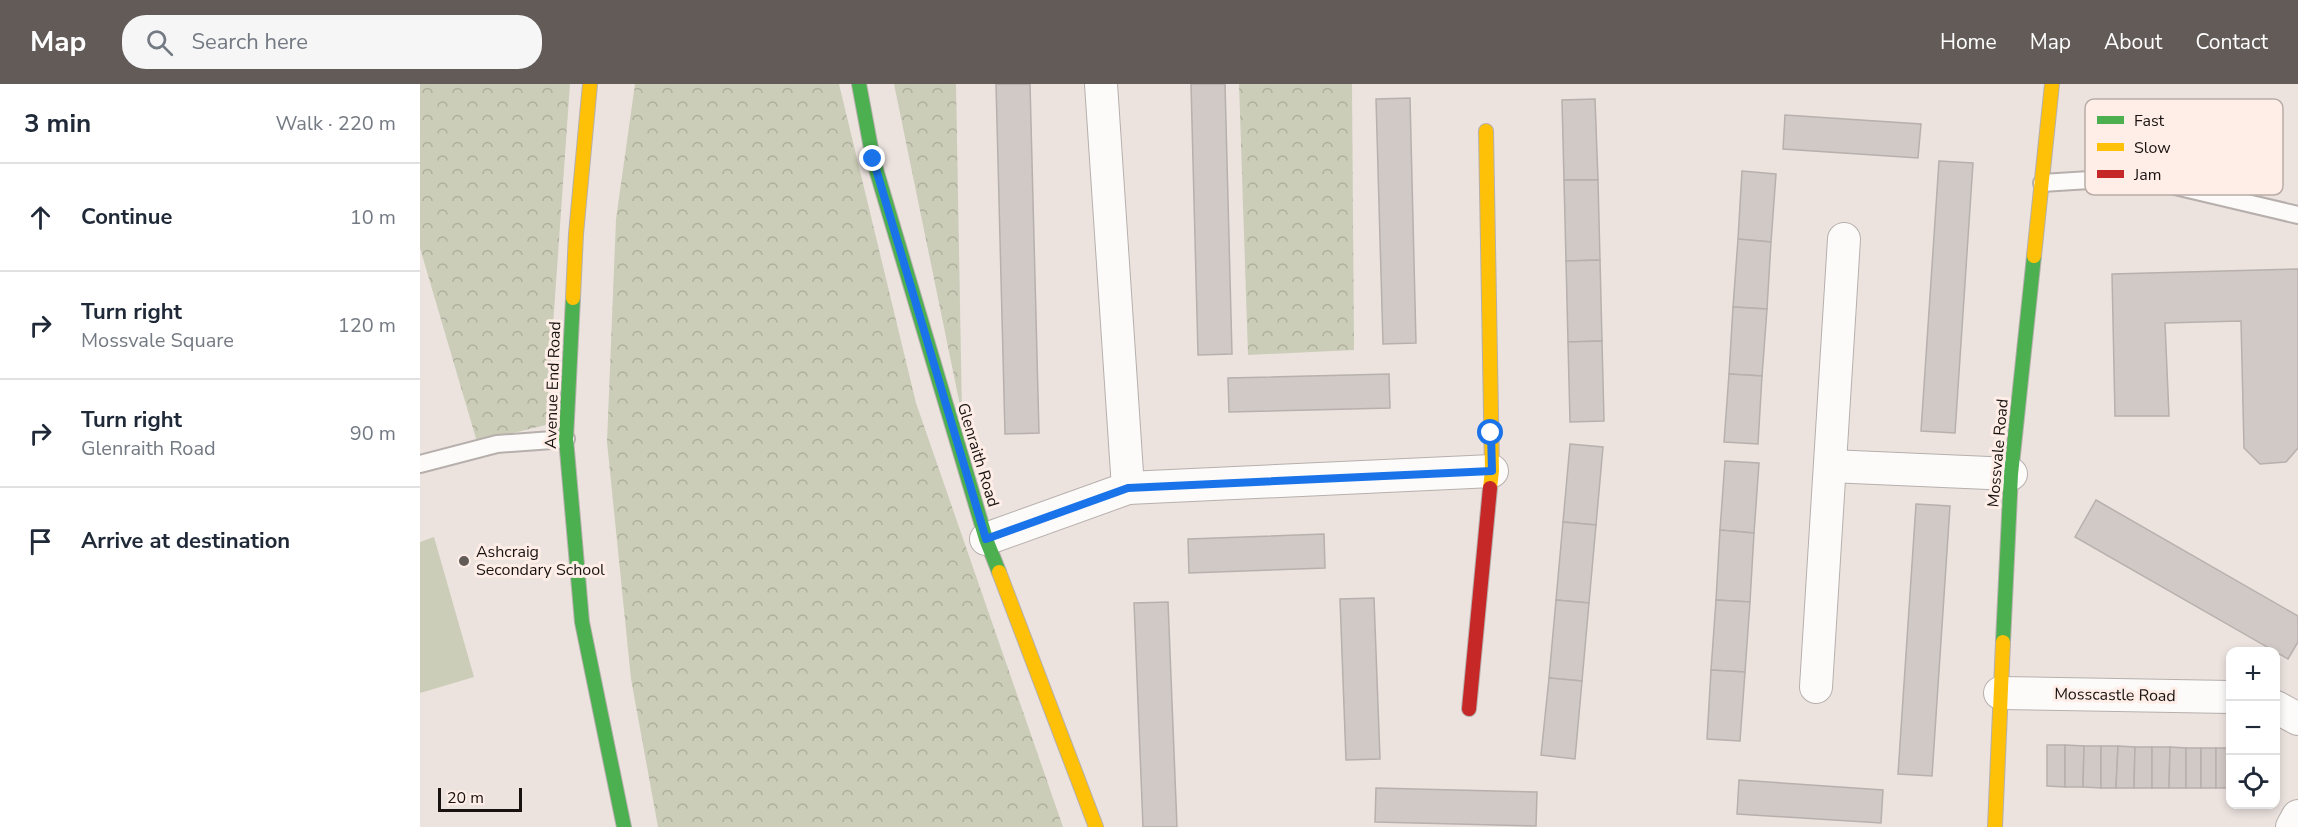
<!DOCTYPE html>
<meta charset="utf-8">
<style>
body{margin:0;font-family:"Nunito Sans",sans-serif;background:#f6f6f7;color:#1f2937}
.controls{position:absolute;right:18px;bottom:18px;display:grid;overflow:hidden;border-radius:12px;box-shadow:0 3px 9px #0003}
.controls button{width:54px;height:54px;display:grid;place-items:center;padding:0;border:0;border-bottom:2px solid #e0e1e3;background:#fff;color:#1f2937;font:30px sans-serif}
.scale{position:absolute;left:18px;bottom:15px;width:84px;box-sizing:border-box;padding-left:6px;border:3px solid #181210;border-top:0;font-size:16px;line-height:21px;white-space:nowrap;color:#181210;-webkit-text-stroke:4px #feeee7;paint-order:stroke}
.stop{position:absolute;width:18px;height:18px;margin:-14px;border:4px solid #1a73e8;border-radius:50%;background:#fff}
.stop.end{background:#1a73e8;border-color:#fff;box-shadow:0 2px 6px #0008}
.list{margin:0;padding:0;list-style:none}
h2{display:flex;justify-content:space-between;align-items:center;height:78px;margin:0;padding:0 24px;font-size:26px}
h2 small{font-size:20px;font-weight:400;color:#747a83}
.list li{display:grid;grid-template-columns:39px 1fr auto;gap:18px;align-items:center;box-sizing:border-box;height:108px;padding:0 24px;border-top:2px solid #e0e1e3}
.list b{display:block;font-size:22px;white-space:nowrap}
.list p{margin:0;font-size:20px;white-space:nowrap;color:#747a83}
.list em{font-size:20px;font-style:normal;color:#747a83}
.icon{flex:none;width:33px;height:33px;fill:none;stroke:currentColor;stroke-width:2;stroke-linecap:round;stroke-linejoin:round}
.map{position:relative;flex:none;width:1878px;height:743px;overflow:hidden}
header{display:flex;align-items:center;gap:36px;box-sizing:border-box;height:84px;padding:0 30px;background:#625b58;color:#fff}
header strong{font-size:28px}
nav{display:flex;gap:33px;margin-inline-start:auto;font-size:21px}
.search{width:420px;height:54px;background:#f6f6f7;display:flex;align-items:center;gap:15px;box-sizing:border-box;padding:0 21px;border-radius:24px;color:#747a83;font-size:22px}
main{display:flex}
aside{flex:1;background:#fff}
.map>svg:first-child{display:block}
</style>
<header>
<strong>Map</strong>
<div class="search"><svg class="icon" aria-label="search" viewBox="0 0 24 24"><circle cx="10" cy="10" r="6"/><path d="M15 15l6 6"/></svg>Search here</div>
<nav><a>Home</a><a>Map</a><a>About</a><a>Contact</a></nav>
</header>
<main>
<aside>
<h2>3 min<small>Walk · 220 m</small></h2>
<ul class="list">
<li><svg class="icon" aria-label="ahead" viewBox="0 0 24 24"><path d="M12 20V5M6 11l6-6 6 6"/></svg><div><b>Continue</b></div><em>10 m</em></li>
<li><svg class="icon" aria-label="right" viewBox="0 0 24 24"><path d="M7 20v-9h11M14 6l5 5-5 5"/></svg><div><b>Turn right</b><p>Mossvale Square</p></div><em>120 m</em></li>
<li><svg class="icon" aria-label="right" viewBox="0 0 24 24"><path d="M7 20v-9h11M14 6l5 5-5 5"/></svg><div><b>Turn right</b><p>Glenraith Road</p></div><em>90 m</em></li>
<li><svg class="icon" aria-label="arrive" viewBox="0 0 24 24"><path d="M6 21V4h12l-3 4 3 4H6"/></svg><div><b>Arrive at destination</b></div></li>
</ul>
</aside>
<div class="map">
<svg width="1878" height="743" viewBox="0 0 1878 743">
<defs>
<pattern id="park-crowns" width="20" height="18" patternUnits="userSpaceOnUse" patternTransform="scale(1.5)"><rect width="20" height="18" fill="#cbcdb8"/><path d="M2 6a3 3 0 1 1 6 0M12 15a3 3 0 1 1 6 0" fill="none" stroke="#aeaf9d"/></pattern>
</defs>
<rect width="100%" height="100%" fill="#ece3df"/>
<g fill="url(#park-crowns)">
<polygon points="0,0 150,0 126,341 57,358 0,164"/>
<polygon points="215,0 419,0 496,319 643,743 238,743 211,595 187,358 196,135"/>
<polygon points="474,0 536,0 542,331"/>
<polygon points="819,0 932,0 934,266 828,271"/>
</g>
<polygon fill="#cbcdb8" points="14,453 54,593 0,609 0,458"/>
<g fill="#d0c9c6" stroke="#b7b0ad" stroke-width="1.5">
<polygon points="576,0 610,0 619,349 585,350"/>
<polygon points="771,0 805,0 812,270 778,271"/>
<polygon points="990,14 996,259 963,260 956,15"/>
<polygon points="1175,15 1178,96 1144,96 1142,16"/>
<polygon points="1365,31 1501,40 1498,74 1363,65"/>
<polygon points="1519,77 1553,79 1535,349 1501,347"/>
<polygon points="1322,87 1356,90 1351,158 1318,155"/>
<polygon points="1144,96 1178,96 1180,176 1146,177"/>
<polygon points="1318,155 1351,158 1347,225 1313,223"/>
<polygon points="1180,176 1182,257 1148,258 1146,177"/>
<polygon points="1878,185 1878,364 1866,378 1840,380 1824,364 1821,237 1745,239 1749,332 1695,332 1692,190"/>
<polygon points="1313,223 1347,225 1342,292 1309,290"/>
<polygon points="1182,257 1184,337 1150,338 1148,258"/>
<polygon points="969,290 970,324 809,328 808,294"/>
<polygon points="1309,290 1342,292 1338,360 1304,358"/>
<polygon points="1150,360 1183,363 1176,441 1143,438"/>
<polygon points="1305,377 1339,379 1334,449 1300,446"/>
<polygon points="1676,416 1878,532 1878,558 1868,575 1655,453"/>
<polygon points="1496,420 1530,422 1512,692 1478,690"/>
<polygon points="1143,438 1176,441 1169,519 1136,516"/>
<polygon points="1300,446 1334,449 1330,518 1296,516"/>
<polygon points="904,450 905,484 769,489 768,455"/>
<polygon points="954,514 960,675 926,676 920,515"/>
<polygon points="1136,516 1169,519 1162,597 1129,594"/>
<polygon points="1296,516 1330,518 1325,588 1291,586"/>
<polygon points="748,518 757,743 723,743 714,519"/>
<polygon points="1291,586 1325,588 1320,657 1287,655"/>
<polygon points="1129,594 1162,597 1155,675 1121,671"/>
<polygon points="1627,661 1645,661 1645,703 1627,702"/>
<polygon points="1645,661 1664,662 1663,703 1645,703"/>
<polygon points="1664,662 1681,662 1681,704 1663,703"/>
<polygon points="1681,662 1698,662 1696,704 1681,704"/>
<polygon points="1698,662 1715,663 1714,704 1696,704"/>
<polygon points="1715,663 1732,663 1732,704 1714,704"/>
<polygon points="1732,663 1750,663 1749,704 1732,704"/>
<polygon points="1750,663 1766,664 1766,704 1749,704"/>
<rect x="1766" y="664" width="15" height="40"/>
<rect x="1781" y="664" width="15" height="40"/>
<rect x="1796" y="664" width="14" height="40"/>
<polygon points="1319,696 1463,706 1461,739 1317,730"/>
<polygon points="956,704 1117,708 1116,742 955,738"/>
</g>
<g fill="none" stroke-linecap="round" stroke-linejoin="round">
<defs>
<g id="lane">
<polyline points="1622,99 1717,93 1878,131"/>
<polyline points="0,380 77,360 146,355"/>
</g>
<g id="street">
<polyline points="681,0 708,404"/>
<polyline points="1410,382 1591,390"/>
<polyline points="566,455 708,404 1072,387"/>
<polyline points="1396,603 1424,155"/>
<polyline points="1580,609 1810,613"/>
<polyline points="1856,623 1878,635"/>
<polyline points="1872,743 1878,732"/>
</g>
<g id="fast">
<polyline points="439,0 453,75 566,455 579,488"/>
<polyline points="153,214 146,355 162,538 204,743"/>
<polyline points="1583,558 1591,390 1614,172"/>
</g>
<g id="slow">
<polyline points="1066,47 1072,387 1070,404"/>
<polyline points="1614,172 1632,0"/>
<polyline points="153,214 156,150 170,0"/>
<polyline points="579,488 676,743"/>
<polyline points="1575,743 1583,558"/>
</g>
<polyline id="jam" points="1049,625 1070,404"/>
</defs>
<use href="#lane" stroke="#b6afac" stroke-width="20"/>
<use href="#street" stroke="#b6afac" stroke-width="34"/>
<use href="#fast" stroke="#b6afac" stroke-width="16"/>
<use href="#slow" stroke="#b6afac" stroke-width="16"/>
<use href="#jam" stroke="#b6afac" stroke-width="16"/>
<use href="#lane" stroke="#fcfbfa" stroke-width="16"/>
<use href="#street" stroke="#fcfbfa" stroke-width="32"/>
<use href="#fast" stroke="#4caf50" stroke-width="14"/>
<use href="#slow" stroke="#ffc107" stroke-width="14"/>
<use href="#jam" stroke="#c62828" stroke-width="14"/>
</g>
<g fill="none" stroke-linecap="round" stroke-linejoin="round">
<polyline stroke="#1a73e8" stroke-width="8" points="453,75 566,455 708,404 1072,387 1071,349"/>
</g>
<circle fill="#625b58" stroke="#feeee7" stroke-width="2" cx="44" cy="477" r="6"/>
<g text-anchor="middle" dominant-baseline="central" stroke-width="6" stroke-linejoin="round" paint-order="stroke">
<g font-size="16" fill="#181210" stroke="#feeee7">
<text transform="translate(133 301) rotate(-88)">Avenue End Road</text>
<text transform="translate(1578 369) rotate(-85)">Mossvale Road</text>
<text transform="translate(558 371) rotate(73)">Glenraith Road</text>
<text transform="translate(1695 611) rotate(1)">Mosscastle Road</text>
</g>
<g font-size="16" fill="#181210" stroke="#feeee7" text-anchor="start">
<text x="56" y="468">Ashcraig<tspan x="56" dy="18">Secondary School</tspan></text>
</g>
</g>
<rect x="1665" y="15" width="198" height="96" rx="9" fill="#feeee7" stroke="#b9aca6" stroke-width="1.5"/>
<rect x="1677" y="32" width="27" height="8" fill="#4caf50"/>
<rect x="1677" y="59" width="27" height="8" fill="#ffc107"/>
<rect x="1677" y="86" width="27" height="8" fill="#c62828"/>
<g font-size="16" fill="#181210">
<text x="1714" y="42">Fast</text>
<text x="1714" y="69">Slow</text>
<text x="1714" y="96">Jam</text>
</g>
</svg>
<div class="controls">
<button>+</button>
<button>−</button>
<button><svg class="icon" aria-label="locate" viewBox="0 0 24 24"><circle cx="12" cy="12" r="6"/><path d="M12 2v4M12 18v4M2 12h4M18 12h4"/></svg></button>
</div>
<div class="scale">20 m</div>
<div class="stop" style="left:1071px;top:349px"></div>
<div class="stop end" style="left:453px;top:75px"></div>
</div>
</main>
